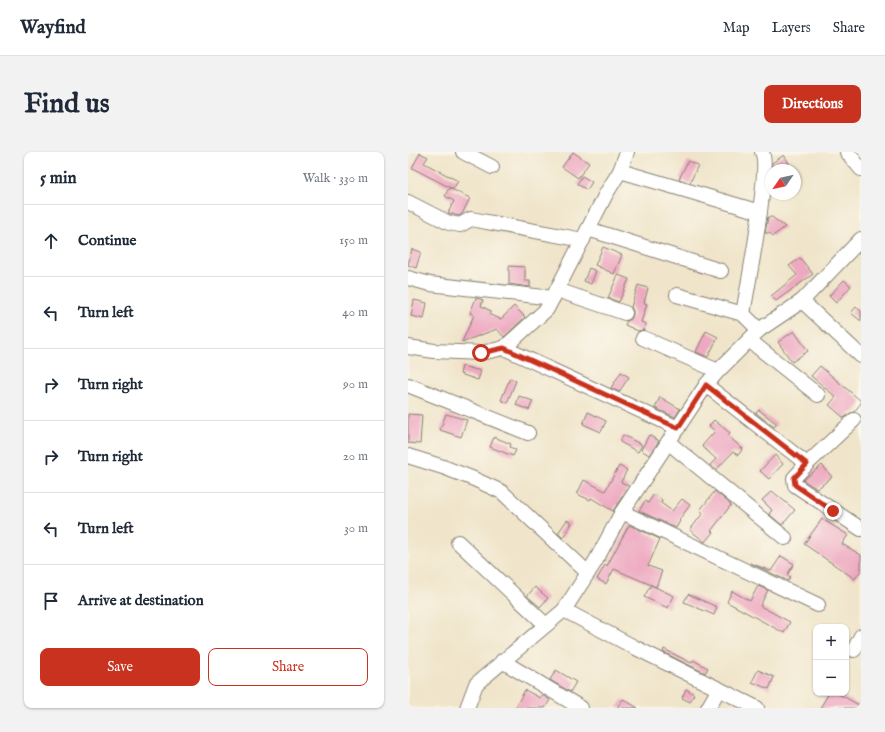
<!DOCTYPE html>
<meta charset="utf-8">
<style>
body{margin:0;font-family:"IM FELL English",serif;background:#f2f2f3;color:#1f2937}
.controls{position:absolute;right:12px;bottom:12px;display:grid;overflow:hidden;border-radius:8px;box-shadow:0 1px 3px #0004}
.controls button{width:36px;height:36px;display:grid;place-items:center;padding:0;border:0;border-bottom:1px solid #e0e1e3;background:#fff;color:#1f2937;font:20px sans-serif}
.compass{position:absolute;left:357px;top:12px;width:36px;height:36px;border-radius:50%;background:#fff;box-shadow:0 1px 3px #0004;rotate:236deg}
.stop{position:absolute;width:12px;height:12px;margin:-9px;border:3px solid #c8321e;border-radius:50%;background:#fff}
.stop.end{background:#c8321e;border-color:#fff;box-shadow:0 1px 4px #0008}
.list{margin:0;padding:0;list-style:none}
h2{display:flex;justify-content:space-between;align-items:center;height:52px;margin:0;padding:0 16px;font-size:17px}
h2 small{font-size:13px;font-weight:400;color:#747a83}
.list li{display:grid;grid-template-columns:26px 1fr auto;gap:12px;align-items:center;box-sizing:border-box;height:72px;padding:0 16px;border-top:1px solid #e0e1e3}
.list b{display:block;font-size:15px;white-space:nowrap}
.list em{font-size:13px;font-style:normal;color:#747a83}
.actions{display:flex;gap:8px;padding:12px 16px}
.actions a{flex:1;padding:9px 0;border:1px solid #c8321e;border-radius:8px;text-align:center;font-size:14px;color:#c8321e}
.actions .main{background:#c8321e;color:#fff}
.icon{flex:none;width:22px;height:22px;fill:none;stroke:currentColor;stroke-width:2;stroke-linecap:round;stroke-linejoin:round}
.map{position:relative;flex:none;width:453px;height:556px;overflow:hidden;border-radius:8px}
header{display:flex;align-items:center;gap:24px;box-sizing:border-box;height:56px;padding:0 20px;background:#fff;border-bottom:1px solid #e0e1e3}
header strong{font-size:19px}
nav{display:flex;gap:22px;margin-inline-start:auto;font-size:14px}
.intro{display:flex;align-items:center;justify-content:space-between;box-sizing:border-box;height:96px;padding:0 24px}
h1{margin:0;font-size:28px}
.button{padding:10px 18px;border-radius:8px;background:#c8321e;color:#fff;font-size:14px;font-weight:700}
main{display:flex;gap:24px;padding:0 24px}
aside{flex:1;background:#fff;border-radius:8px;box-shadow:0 1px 3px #0004}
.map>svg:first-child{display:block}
</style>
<header>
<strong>Wayfind</strong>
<nav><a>Map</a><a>Layers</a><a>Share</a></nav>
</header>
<div class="intro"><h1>Find us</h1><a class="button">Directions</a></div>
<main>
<aside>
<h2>5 min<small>Walk · 330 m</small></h2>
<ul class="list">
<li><svg class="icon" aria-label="ahead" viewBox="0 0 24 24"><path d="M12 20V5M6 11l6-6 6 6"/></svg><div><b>Continue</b></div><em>150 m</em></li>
<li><svg class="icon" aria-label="left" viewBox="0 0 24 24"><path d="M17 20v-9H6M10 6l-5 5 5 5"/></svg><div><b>Turn left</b></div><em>40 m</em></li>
<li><svg class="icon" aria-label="right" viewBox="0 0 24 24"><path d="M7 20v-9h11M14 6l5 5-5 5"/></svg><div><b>Turn right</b></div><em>90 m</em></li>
<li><svg class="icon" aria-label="right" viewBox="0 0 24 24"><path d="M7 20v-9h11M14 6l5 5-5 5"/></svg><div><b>Turn right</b></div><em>20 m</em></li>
<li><svg class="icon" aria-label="left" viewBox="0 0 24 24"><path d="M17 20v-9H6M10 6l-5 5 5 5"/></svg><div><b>Turn left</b></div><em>30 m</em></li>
<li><svg class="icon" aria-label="arrive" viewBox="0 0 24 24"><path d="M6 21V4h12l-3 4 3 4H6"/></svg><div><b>Arrive at destination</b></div></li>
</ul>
<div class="actions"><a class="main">Save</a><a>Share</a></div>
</aside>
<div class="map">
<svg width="453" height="556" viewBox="0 0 453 556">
<rect width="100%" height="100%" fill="#fbf7ec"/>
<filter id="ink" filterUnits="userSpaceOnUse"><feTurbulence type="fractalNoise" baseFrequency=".025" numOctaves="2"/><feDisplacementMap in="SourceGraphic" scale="8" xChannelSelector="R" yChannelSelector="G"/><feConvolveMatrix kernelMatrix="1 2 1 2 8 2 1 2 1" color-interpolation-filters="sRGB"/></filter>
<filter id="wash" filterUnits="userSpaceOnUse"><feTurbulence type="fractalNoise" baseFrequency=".012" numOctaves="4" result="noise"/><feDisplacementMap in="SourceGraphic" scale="16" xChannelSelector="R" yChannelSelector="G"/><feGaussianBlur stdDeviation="0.9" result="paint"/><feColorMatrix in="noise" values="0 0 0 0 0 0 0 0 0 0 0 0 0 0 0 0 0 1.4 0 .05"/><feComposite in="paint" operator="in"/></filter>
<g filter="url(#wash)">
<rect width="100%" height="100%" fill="#f0e5ca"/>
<g id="blocks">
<g fill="#eea9c1">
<polygon points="165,0 181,11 170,26 154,15"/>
<polygon points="12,1 20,5 16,11 50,29 45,37 4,16"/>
<polygon points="376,3 381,11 364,18 364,11"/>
<polygon points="280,9 290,13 282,31 271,27"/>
<polygon points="174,24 184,30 179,38 169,32"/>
<polygon points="41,36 62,46 54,62 51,64 40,61 46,49 37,44"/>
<polygon points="360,65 364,65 377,75 365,84 362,81 357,81"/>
<polygon points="195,95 214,103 206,122 187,113"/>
<polygon points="4,97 13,100 8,116 0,113"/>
<polygon points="392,106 405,122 368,149 363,144 389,123 381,114"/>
<polygon points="101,114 117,115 117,129 122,129 122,135 101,132"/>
<polygon points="181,116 188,119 183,132 176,129"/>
<polygon points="210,123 221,127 211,150 200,146"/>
<polygon points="436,128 443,134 428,151 421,144"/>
<polygon points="230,133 240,136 236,151 239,152 233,170 238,172 235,178 230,179 217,173 219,169 223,167 225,163 225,159 223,155"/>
<polygon points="68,146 75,148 73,154 83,159 82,163 93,167 106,154 117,165 96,185 89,177 54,190 66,163 62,161"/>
<polygon points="6,148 19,151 16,167 3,164"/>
<polygon points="448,155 453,159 453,169 443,161"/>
<polygon points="298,179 310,185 300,205 288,200"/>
<polygon points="386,179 400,199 384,210 370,190"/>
<polygon points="54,214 73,219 70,228 52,222"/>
<polygon points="412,214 453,249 453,251 446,260 441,262 436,266 421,253 428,245 403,224"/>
<polygon points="213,220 221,225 211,240 203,236"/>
<polygon points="102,226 108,229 99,251 93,248"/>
<polygon points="111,244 125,249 121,258 108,253"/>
<polygon points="252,245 272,257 267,265 247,256"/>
<polygon points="351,258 369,272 366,275 348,261"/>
<polygon points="180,260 198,269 193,280 175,272"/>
<polygon points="0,262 14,263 12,292 0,291"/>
<polygon points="38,262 59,268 53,285 32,278"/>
<polygon points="306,268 322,281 320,284 335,297 330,303 325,300 308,318 302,313 308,307 294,294 307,279 301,274"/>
<polygon points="215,283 234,293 230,300 212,290"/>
<polygon points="241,283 251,289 241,303 233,298"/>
<polygon points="86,285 103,292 102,295 108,298 105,304 82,295"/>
<polygon points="367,303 375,312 361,327 352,319"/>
<polygon points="414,313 424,325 409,337 395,328"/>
<polygon points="211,314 219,318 213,330 221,334 205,359 183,346 182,348 169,342 176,328 197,339"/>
<polygon points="307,339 323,353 303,379 305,380 297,390 282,378 295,361 292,358"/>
<polygon points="364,339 387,358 374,373 361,362 364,358 354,348"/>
<polygon points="246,342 254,348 253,351 264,359 274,347 282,353 271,368 272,369 268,376 231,359 237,349 240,351"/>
<polygon points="414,367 440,383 434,392 453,403 453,418 447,427 396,392"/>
<polygon points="159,368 164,371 155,386 150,381"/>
<polygon points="221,373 252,387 240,414 254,419 248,435 206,417 198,432 189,427 197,413 199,414"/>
<polygon points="373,404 386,412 379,423 382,425 380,429 342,411 363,419"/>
<polygon points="243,433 266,444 260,456 236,445"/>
<polygon points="350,434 360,438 352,454 382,470 376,481 319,450 324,439 342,449"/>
<polygon points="127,435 140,446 132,455 119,444"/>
<polygon points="280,442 309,455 306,463 276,450"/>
<polygon points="256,497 283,511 285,508 300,516 297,521 255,500"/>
<polygon points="148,518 168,530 162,540 142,528"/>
<polygon points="350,518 366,525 361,537 344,530"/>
<polygon points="278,537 286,542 282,550 274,546"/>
<polygon points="117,538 132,546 134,543 142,548 137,556 107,556"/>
<polygon points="421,541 429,541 453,554 453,556 412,556"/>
<polygon points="215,547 230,556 209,556"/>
</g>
</g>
</g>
<g filter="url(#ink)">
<use href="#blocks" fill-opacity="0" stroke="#868073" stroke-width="1"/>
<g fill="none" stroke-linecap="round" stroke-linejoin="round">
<defs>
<g id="minor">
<polyline points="55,0 84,15"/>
<polyline points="439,0 453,17"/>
<polyline points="212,19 352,60"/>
<polyline points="0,50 41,71 52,73 63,67 175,88"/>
<polyline points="180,77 313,119"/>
<polyline points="0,126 22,132 145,146"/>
<polyline points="149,138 217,161"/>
<polyline points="269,143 335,162 351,178"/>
<polyline points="394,149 453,204"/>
<path d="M 335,162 C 339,137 363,16 354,0"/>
<polyline points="235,186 310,219"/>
<polyline points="341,188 410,243"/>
<polyline points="0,195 26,199 73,201 96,196 139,157 198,42 212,19 219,0"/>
<polyline points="96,196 270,276"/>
<polyline points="0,233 120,281"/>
<polyline points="298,233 399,312"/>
<polyline points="446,268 399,312 386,326 387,333 453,377"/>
<polyline points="260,290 377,386"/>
<polyline points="0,304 35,315 66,327 94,340 180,421"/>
<polyline points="214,360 410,453"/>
<polyline points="50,390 138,473"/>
<polyline points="156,458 226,495 349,556"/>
<polyline points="446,498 453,484"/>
<polyline points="94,509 173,556"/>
<polyline points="59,556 68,532 156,458 187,410 214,360 298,233 310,219 351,178 394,149 453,87"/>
<polyline points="300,556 311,537"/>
</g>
</defs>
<use href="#minor" stroke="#868073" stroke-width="16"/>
<use href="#minor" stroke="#fff" stroke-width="14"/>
</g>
</g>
<g fill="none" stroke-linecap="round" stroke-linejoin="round" filter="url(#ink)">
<polyline stroke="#c8321e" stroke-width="5" points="73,201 96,196 270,276 298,233 399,312 386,326 387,333 425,359"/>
</g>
</svg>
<div class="controls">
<button>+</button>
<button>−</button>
</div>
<svg class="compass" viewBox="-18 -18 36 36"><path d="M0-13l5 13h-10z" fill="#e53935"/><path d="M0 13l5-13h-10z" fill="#747a83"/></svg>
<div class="stop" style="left:73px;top:201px"></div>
<div class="stop end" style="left:425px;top:359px"></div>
</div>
</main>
